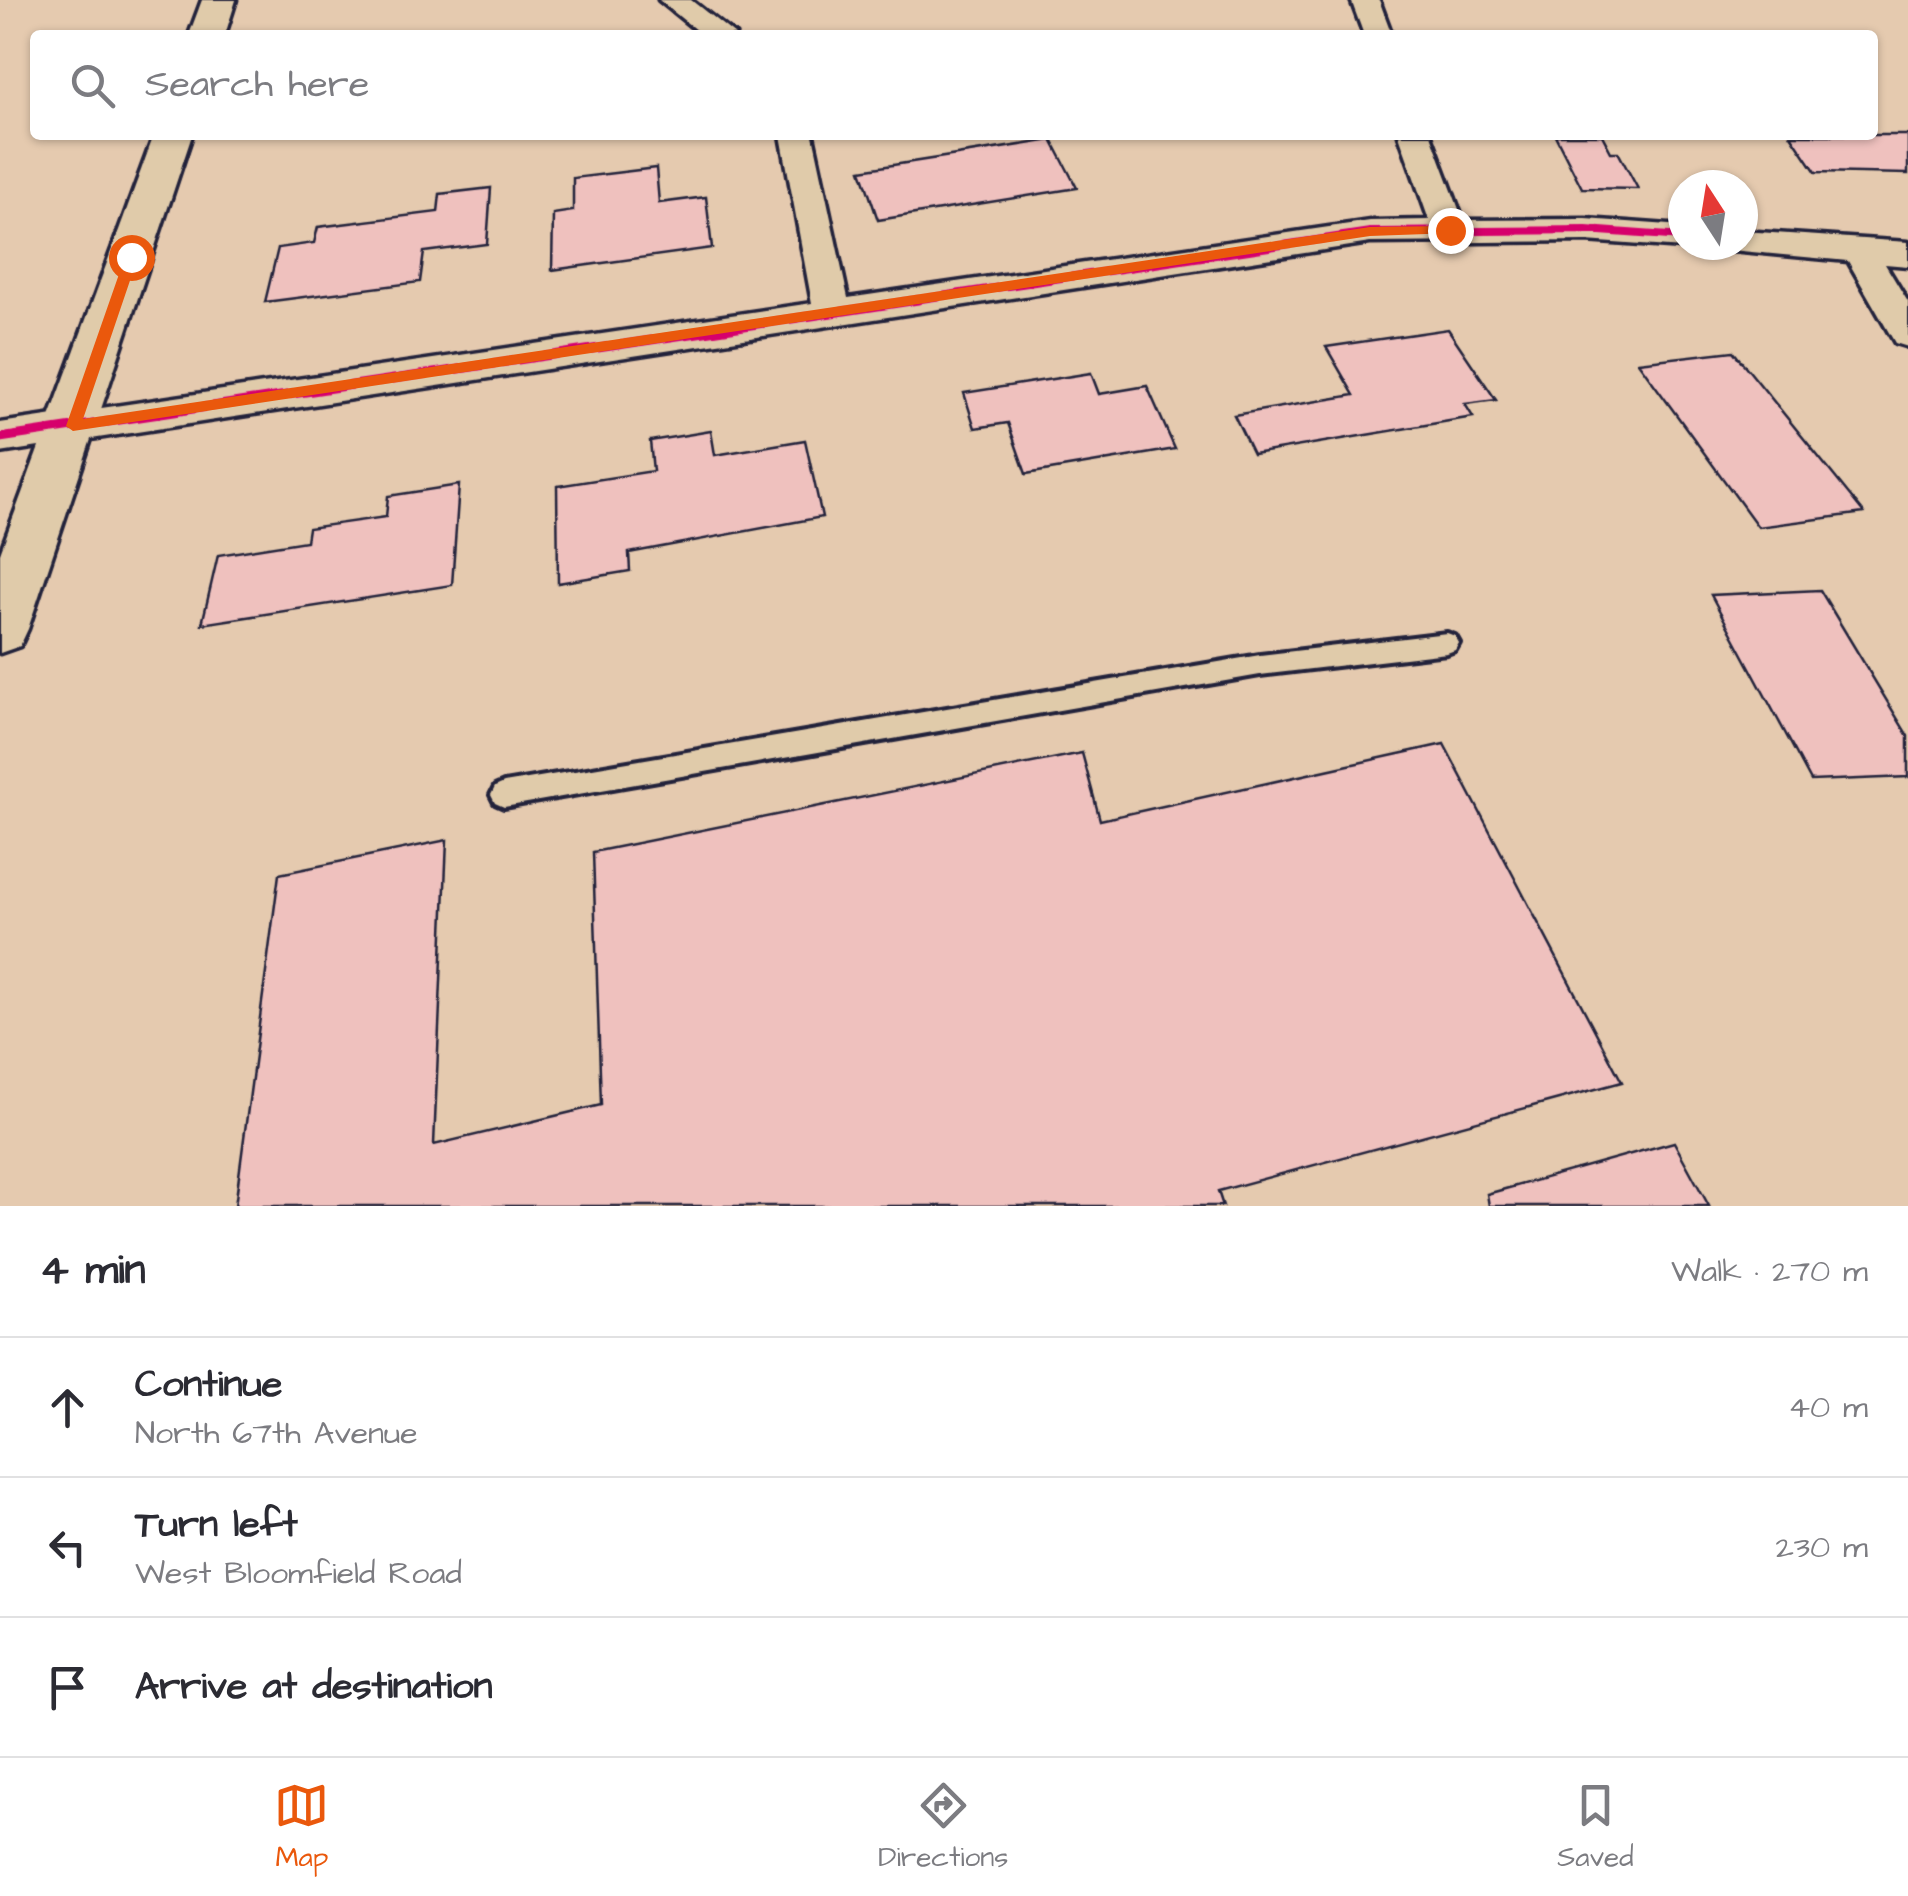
<!DOCTYPE html>
<meta charset="utf-8">
<style>
body{margin:0;font-family:"Architects Daughter",sans-serif;background:#f7f7f7;color:#2b2b33}
.compass{position:absolute;left:1668px;top:170px;width:90px;height:90px;border-radius:50%;background:#fff;box-shadow:0 2px 8px #0004;rotate:348deg}
.stop{position:absolute;width:30px;height:30px;margin:-22px;border:8px solid #ea580c;border-radius:50%;background:#fff}
.stop.end{background:#ea580c;border-color:#fff;box-shadow:0 2px 10px #0008}
.list{margin:0;padding:0;list-style:none}
h2{display:flex;justify-content:space-between;align-items:center;height:130px;margin:0;padding:0 40px;font-size:42px}
h2 small{font-size:32px;font-weight:400;color:#7c7c81}
.list li{display:grid;grid-template-columns:65px 1fr auto;gap:30px;align-items:center;box-sizing:border-box;height:140px;padding:0 40px;border-top:2px solid #e1e1e2}
.list b{display:block;font-size:38px;white-space:nowrap}
.list p{margin:0;font-size:32px;white-space:nowrap;color:#7c7c81}
.list em{font-size:32px;font-style:normal;color:#7c7c81}
.icon{flex:none;width:55px;height:55px;fill:none;stroke:currentColor;stroke-width:2;stroke-linecap:round;stroke-linejoin:round}
.map{position:relative;flex:none;width:1908px;height:1206px;overflow:hidden}
.search{position:absolute;background:#fff;box-shadow:0 2px 8px #0004;left:30px;right:30px;top:30px;height:110px;display:flex;align-items:center;gap:25px;box-sizing:border-box;padding:0 35px;border-radius:10px;color:#7c7c81;font-size:38px}
.sheet{height:550px;background:#fff}
nav{display:flex;justify-content:space-around;align-items:center;box-sizing:border-box;height:140px;border-top:2px solid #e1e1e2;background:#fff;font-size:28px;color:#7c7c81}
nav a{display:grid;justify-items:center;gap:5px}
nav .on{color:#ea580c}
.map>svg:first-child{display:block}
</style>
<div class="map">
<svg width="1908" height="1206" viewBox="0 0 1908 1206">
<rect width="100%" height="100%" fill="#e5caaf"/>
<filter id="ink" filterUnits="userSpaceOnUse"><feTurbulence type="fractalNoise" baseFrequency=".01" numOctaves="2"/><feDisplacementMap in="SourceGraphic" scale="20" xChannelSelector="R" yChannelSelector="G"/><feConvolveMatrix kernelMatrix="1 2 1 2 8 2 1 2 1" color-interpolation-filters="sRGB"/></filter>
<g filter="url(#ink)">
<g fill="#efc1be" stroke="#22223b" stroke-width="2.5">
<polygon points="1555,135 1602,135 1611,152 1618,152 1638,189 1582,188"/>
<polygon points="1791,135 1908,135 1908,174 1816,172"/>
<polygon points="1052,140 1077,188 878,220 861,170"/>
<polygon points="656,168 659,203 706,197 712,248 552,270 553,214 573,211 573,178"/>
<polygon points="491,188 487,244 424,252 420,282 265,302 278,248 314,243 318,227 438,212 440,194"/>
<polygon points="1448,329 1496,400 1465,404 1473,417 1253,454 1234,415 1354,395 1326,347"/>
<polygon points="1733,351 1864,513 1758,527 1638,362"/>
<polygon points="1091,373 1099,394 1147,386 1175,449 1026,474 1008,423 975,428 964,393"/>
<polygon points="711,431 715,455 805,440 822,517 629,553 630,571 558,583 557,486 653,471 650,441"/>
<polygon points="459,485 452,585 202,624 218,555 306,541 308,528 386,517 388,496"/>
<polygon points="1820,590 1908,736 1908,777 1811,781 1711,595"/>
<polygon points="1444,744 1622,1082 1218,1191 1223,1206 235,1206 279,874 447,840 434,1145 601,1105 593,852 1082,753 1100,820"/>
<polygon points="1674,1142 1709,1206 1489,1206 1487,1194"/>
</g>
<g fill="none" stroke-linecap="round" stroke-linejoin="round">
<defs>
<polygon id="lane" points="1447,633 1455,636 1459,643 1455,650 1447,653 1260,675 504,807 495,803 491,795 495,787 504,783 1260,655"/>
<g id="street">
<polygon points="659,0 691,0 735,35 702,35"/>
<polygon points="1351,0 1379,0 1392,35 1364,35"/>
<polygon points="781,135 813,135 848,298 1370,221 1429,220 1399,135 1431,135 1463,220 1586,219 1683,226 1683,245 1695,245 1683,248 1586,241 1370,243 0,453 0,423 812,303"/>
<polygon points="1743,231 1908,242 1908,266 1885,264 1908,302 1908,347 1895,343 1848,261 1731,250 1728,245 1743,245"/>
</g>
<g id="secondary">
<polygon points="202,0 236,0 225,35 189,35"/>
<polygon points="154,135 192,135 28,629 20,646 0,653 0,553"/>
</g>
</defs>
<use href="#lane" stroke="#22223b" stroke-width="8"/>
<use href="#street" stroke="#22223b" stroke-width="7"/>
<use href="#secondary" stroke="#22223b" stroke-width="7"/>
<use href="#lane" fill="#e0cbaa" fill-rule="evenodd"/>
<use href="#street" fill="#e0cbaa" fill-rule="evenodd"/>
<use href="#secondary" fill="#e0cbaa" fill-rule="evenodd"/>
<defs>
<polyline id="cycleway-far1" points="901,302 1370,232 1586,230 1683,237"/>
<polyline id="cycleway" points="0,438 918,300"/>
</defs>
<use href="#cycleway-far1" stroke="#e0cbaa" stroke-width="12"/>
<use href="#cycleway" stroke="#e0cbaa" stroke-width="15"/>
<use href="#cycleway-far1" stroke="#d6006c" stroke-width="8"/>
<use href="#cycleway" stroke="#d6006c" stroke-width="9"/>
</g>
</g>
<polygon fill="#ea580c" points="1450,226 1455,227 1455,233 1370,236 73,431 66,426 125,257 131,253 138,257 83,419 1370,227"/>
</svg>
<svg class="compass" viewBox="-18 -18 36 36"><path d="M0-13l5 13h-10z" fill="#e53935"/><path d="M0 13l5-13h-10z" fill="#7c7c81"/></svg>
<div class="stop" style="left:131px;top:257px"></div>
<div class="stop end" style="left:1450px;top:230px"></div>
<div class="search"><svg class="icon" aria-label="search" viewBox="0 0 24 24"><circle cx="10" cy="10" r="6"/><path d="M15 15l6 6"/></svg>Search here</div>
</div>
<section class="sheet">
<h2>4 min<small>Walk · 270 m</small></h2>
<ul class="list">
<li><svg class="icon" aria-label="ahead" viewBox="0 0 24 24"><path d="M12 20V5M6 11l6-6 6 6"/></svg><div><b>Continue</b><p>North 67th Avenue</p></div><em>40 m</em></li>
<li><svg class="icon" aria-label="left" viewBox="0 0 24 24"><path d="M17 20v-9H6M10 6l-5 5 5 5"/></svg><div><b>Turn left</b><p>West Bloomfield Road</p></div><em>230 m</em></li>
<li><svg class="icon" aria-label="arrive" viewBox="0 0 24 24"><path d="M6 21V4h12l-3 4 3 4H6"/></svg><div><b>Arrive at destination</b></div></li>
</ul>
</section>
<nav>
<a class="on"><svg class="icon" aria-label="map" viewBox="0 0 24 24"><path d="M3 6l6-2 6 2 6-2v14l-6 2-6-2-6 2zM9 4v14M15 6v14"/></svg>Map</a>
<a><svg class="icon" aria-label="directions" viewBox="0 0 24 24"><path d="M12 3l9 9-9 9-9-9zM9 14v-3h6M13 9l2 2-2 2"/></svg>Directions</a>
<a><svg class="icon" aria-label="saved" viewBox="0 0 24 24"><path d="M7 4h10v16l-5-4-5 4z"/></svg>Saved</a>
</nav>
